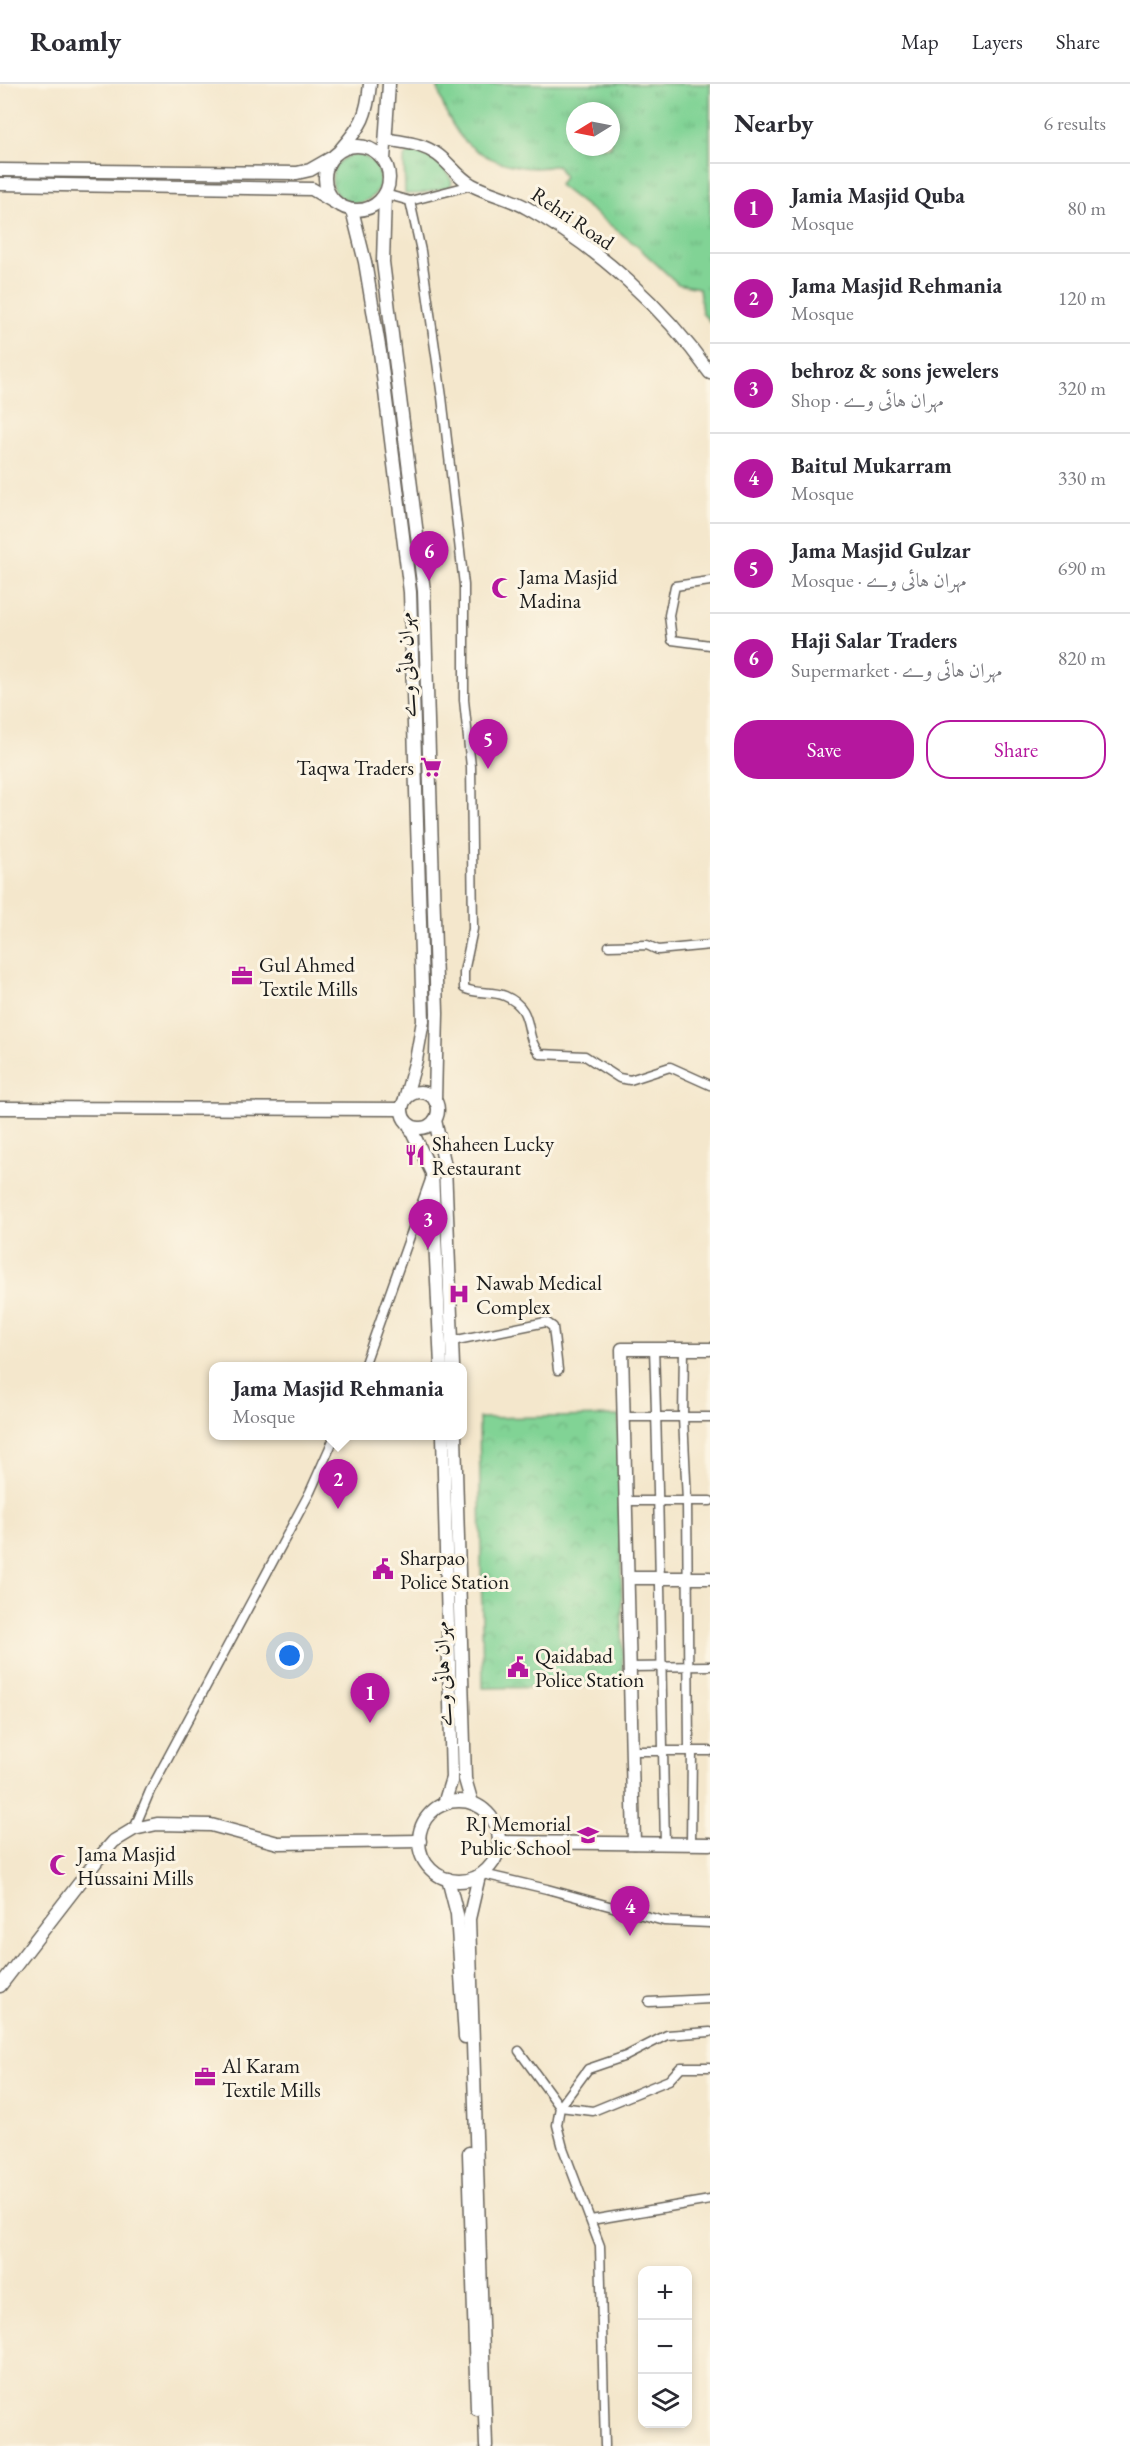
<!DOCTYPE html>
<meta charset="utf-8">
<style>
body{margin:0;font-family:"EB Garamond",Amiri,serif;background:#f7f7f7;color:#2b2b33}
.controls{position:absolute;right:18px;bottom:18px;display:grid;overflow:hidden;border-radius:12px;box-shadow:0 3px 9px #0003}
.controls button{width:54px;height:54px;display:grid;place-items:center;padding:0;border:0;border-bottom:2px solid #e1e1e2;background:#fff;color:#2b2b33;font:30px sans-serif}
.compass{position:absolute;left:566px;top:18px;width:54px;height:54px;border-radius:50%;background:#fff;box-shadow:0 3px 9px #0003;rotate:260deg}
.you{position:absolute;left:290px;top:1572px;width:21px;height:21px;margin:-15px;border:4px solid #fff;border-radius:50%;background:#1a73e8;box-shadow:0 0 0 9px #1a73e833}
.badge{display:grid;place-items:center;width:39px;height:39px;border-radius:50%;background:#b5179e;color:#fff;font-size:20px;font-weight:700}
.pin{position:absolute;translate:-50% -50px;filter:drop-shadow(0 2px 3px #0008)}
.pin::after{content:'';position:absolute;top:32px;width:21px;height:18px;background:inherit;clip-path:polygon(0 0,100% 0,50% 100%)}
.popup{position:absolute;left:209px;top:1278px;width:258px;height:78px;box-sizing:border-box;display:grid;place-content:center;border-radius:12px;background:#fff;filter:drop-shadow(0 2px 4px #0005);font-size:20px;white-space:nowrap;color:#7c7c81}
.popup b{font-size:22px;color:#2b2b33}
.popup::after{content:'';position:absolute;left:50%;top:100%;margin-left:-12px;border:12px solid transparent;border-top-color:#fff}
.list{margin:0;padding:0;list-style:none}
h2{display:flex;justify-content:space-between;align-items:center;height:78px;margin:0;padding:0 24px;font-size:26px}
h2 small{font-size:20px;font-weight:400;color:#7c7c81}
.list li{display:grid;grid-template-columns:39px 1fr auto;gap:18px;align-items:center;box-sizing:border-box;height:90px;padding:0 24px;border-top:2px solid #e1e1e2}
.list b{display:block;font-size:22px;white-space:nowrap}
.list p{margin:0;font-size:20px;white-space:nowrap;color:#7c7c81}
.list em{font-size:20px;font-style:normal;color:#7c7c81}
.actions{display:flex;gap:12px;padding:18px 24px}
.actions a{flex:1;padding:14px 0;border:2px solid #b5179e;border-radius:24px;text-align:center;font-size:21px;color:#b5179e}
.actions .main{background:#b5179e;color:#fff}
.icon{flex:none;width:33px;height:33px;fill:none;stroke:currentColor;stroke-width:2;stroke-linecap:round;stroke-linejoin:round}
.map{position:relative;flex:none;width:710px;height:2362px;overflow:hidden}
header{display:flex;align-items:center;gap:36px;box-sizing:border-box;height:84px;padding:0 30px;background:#fff;border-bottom:2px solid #e1e1e2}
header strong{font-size:28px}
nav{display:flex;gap:33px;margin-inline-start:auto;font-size:21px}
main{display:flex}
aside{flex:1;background:#fff}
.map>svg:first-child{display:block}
</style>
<header>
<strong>Roamly</strong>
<nav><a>Map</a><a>Layers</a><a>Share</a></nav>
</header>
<main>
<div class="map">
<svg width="710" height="2362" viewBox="0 0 710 2362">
<defs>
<pattern id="grass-tufts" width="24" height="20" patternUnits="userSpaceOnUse" patternTransform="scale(1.5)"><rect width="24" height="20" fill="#81d395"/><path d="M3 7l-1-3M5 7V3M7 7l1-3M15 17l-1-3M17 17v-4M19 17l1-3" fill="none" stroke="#6fb580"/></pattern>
<pattern id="park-crowns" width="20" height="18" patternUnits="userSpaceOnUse" patternTransform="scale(1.5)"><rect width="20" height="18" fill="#81d395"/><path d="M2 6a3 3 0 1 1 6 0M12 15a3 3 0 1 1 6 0" fill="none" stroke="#6fb580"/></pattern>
</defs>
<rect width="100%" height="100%" fill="#fcf5e5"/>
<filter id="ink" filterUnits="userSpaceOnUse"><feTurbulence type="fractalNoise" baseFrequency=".0167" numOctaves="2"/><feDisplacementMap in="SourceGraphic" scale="12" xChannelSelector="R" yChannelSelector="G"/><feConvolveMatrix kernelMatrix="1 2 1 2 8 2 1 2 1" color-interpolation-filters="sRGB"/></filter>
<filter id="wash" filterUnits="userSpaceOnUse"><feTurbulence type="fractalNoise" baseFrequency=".008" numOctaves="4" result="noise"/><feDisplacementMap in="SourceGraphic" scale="24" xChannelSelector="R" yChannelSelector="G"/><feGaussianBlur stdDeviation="1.35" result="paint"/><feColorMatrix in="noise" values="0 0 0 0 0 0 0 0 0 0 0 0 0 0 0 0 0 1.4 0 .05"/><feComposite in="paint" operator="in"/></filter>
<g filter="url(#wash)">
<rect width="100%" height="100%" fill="#f4e7cc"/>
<g fill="url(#grass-tufts)" stroke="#4e7858" stroke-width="1.5" fill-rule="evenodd">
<path d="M 437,0 L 710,0 L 710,238 L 702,229 L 699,204 L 678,200 L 637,162 L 559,101 L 564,93 L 557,81 C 529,89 492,80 469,61 C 453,48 441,20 437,0 ZM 575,27 L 611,27 L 611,63 L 575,63 Z"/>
<path d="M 411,66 C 428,72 445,79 452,98 L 450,103 L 418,110 L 405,110 L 404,73 Z"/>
<circle cx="356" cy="95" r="24"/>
</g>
<polygon fill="url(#park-crowns)" stroke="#4e7858" stroke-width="1.5" points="619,1332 623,1602 483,1604 479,1334"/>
</g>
<g filter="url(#ink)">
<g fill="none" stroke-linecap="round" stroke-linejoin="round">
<defs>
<g id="street">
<polyline points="385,110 410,117 472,101"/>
<path d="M 410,117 L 421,167 L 442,313 L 464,501 L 464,616 L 471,683 L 473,845 L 464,888 L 464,904 C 476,911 492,906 505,912 C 537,926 522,951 540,970 L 585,972 L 619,994 L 630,996 L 670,983 L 710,1001"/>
<polyline points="710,497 675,502 669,531 672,556 710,561"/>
<polyline points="609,862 647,861 658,866 710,861"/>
<polyline points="452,1257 546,1238 553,1243 558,1286"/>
<path d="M 654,1265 C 660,1430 661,1595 665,1759"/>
<polyline points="684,1265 683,1333 687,1417 689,1667"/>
<polyline points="364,1282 431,1093"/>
<polyline points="625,1333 710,1333"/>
<polyline points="627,1417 710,1417"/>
<polyline points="629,1583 710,1582"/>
<polyline points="631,1667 710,1667"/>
<polyline points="134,1745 150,1707 310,1408 335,1352"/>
<polyline points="691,1759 692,1667"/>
<polyline points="483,1790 547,1805 664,1837 710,1839"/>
<polyline points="649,1918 710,1915"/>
<polyline points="710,1948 667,1951 626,1972 588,1985 560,2023 593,2027 669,1996 681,1983 710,1983"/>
<polyline points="519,1967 560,2023 557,2041 563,2064 600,2162 605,2362"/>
<polyline points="591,2136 710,2116"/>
</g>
<g id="secondary">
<path d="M 386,55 C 404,59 422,59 438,71 C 450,80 458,93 472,101 C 489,110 510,114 527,124 C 599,164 663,223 710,289"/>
<polyline points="385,110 383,178 424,507 437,929 435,1017"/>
<polyline points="352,126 365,178 380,268 410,508 423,937 416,976 405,1015"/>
<circle cx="420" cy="1026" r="18"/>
<polyline points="0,1024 401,1025"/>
<polyline points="435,1036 445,1082 453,1282"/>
<polyline points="409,1041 432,1089 441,1282"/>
<polyline points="443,1352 452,1694 444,1720"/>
<polyline points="455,1352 465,1695 472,1719"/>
<polyline points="628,1494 710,1494"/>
<circle cx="459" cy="1757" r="40"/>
<polyline points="499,1758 710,1760"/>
<polyline points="634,1759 622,1265 710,1265"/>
<polyline points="479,1792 469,1835 486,2362"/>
<polyline points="448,1795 457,1830 465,1953"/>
<polyline points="0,1902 98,1775 114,1757 134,1745 157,1740 211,1741 278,1759 420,1757"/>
<polyline points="469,2069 477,2325"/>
</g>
<g id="primary">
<circle cx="357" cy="94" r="32"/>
<path d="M 341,65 C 362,41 367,32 370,0"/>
<polyline points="384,76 389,0"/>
<polyline points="0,86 297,89 310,86 331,74"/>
<polyline points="0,100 312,105 339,121"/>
</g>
</defs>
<use href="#street" stroke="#68635a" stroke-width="11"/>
<use href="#secondary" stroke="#68635a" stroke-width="15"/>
<use href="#primary" stroke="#68635a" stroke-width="15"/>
<use href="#street" stroke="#fff" stroke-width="8"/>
<use href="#secondary" stroke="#fff" stroke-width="12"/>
<use href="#primary" stroke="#fff" stroke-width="12"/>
</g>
</g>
<defs>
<symbol id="mosque-bare" viewBox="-9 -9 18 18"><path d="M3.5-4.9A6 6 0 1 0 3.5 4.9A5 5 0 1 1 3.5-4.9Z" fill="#b5179e" stroke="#fcf5e5" stroke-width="2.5" paint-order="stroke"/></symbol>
<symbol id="supermarket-bare" viewBox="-9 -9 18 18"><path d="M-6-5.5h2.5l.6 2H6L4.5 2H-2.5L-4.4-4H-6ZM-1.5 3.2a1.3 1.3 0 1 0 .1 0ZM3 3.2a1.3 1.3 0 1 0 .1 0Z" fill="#b5179e" stroke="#fcf5e5" stroke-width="2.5" paint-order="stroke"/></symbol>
<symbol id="office-bare" viewBox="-9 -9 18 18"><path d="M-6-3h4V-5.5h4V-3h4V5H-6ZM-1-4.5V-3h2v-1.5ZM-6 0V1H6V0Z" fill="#b5179e" stroke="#fcf5e5" stroke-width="2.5" paint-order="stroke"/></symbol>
<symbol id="restaurant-bare" viewBox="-9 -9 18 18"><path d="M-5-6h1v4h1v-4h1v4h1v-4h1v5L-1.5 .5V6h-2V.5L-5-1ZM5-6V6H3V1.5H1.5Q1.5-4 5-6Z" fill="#b5179e" stroke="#fcf5e5" stroke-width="2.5" paint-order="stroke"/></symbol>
<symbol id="hospital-bare" viewBox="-9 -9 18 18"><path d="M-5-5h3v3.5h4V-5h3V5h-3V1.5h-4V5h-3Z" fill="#b5179e" stroke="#fcf5e5" stroke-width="2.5" paint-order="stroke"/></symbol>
<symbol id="civic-bare" viewBox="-9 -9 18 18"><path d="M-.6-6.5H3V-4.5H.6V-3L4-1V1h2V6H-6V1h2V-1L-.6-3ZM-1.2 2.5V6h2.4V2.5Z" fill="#b5179e" stroke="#fcf5e5" stroke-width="2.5" paint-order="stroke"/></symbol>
<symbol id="school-bare" viewBox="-9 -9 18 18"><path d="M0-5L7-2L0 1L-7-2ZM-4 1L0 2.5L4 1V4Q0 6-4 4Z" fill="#b5179e" stroke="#fcf5e5" stroke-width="2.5" paint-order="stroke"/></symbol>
</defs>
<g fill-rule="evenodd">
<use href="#mosque-bare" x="487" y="489" width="30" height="30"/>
<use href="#supermarket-bare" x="416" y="668" width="30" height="30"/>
<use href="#office-bare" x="227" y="877" width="30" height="30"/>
<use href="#restaurant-bare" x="400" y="1056" width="30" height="30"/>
<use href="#hospital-bare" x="444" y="1195" width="30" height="30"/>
<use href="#civic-bare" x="368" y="1470" width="30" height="30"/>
<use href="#civic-bare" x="503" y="1568" width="30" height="30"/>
<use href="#school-bare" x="573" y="1736" width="30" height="30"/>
<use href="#mosque-bare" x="45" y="1766" width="30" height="30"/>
<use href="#office-bare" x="190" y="1978" width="30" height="30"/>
</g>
<g text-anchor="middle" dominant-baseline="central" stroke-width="6" stroke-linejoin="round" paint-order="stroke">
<g font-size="21" fill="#1c1c1c" stroke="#fcf5e5">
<text transform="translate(573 134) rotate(34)">Rehri Road</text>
<text transform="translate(406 581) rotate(-92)">مہران ہائی وے</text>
<text transform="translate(442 1590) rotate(-92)">مہران ہائی وے</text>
</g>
<g font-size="21" fill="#1c1c1c" stroke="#fcf5e5" text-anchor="start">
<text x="519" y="492">Jama Masjid<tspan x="519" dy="24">Madina</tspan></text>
<text x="414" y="683" text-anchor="end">Taqwa Traders</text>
<text x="259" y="880">Gul Ahmed<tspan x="259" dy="24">Textile Mills</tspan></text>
<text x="432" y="1059">Shaheen Lucky<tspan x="432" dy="24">Restaurant</tspan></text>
<text x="476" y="1198">Nawab Medical<tspan x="476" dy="24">Complex</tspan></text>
<text x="400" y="1473">Sharpao<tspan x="400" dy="24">Police Station</tspan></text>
<text x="535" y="1571">Qaidabad<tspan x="535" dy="24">Police Station</tspan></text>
<text x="571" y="1739" text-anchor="end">RJ Memorial<tspan x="571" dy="24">Public School</tspan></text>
<text x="77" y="1769">Jama Masjid<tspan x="77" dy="24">Hussaini Mills</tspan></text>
<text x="222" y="1981">Al Karam<tspan x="222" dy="24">Textile Mills</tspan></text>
</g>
</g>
</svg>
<div class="controls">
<button>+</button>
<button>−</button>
<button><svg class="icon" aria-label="layers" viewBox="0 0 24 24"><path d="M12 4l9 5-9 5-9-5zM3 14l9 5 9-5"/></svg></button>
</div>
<svg class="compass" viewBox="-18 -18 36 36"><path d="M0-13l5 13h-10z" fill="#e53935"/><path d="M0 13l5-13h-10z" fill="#7c7c81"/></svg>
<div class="you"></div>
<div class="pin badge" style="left:370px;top:1639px">1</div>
<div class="pin badge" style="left:338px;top:1425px">2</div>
<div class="popup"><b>Jama Masjid Rehmania</b>Mosque</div>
<div class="pin badge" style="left:428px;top:1165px">3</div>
<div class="pin badge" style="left:630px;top:1852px">4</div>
<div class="pin badge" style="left:488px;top:685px">5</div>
<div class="pin badge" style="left:429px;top:497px">6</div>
</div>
<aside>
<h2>Nearby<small>6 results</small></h2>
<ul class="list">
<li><span class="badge">1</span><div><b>Jamia Masjid Quba</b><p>Mosque</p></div><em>80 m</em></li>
<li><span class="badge">2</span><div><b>Jama Masjid Rehmania</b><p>Mosque</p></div><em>120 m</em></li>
<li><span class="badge">3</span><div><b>behroz &amp; sons jewelers</b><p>Shop · مہران ہائی وے</p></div><em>320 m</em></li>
<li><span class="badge">4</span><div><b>Baitul Mukarram</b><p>Mosque</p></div><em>330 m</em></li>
<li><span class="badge">5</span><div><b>Jama Masjid Gulzar</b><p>Mosque · مہران ہائی وے</p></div><em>690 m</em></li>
<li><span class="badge">6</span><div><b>Haji Salar Traders</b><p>Supermarket · مہران ہائی وے</p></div><em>820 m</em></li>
</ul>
<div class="actions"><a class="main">Save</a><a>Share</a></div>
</aside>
</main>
